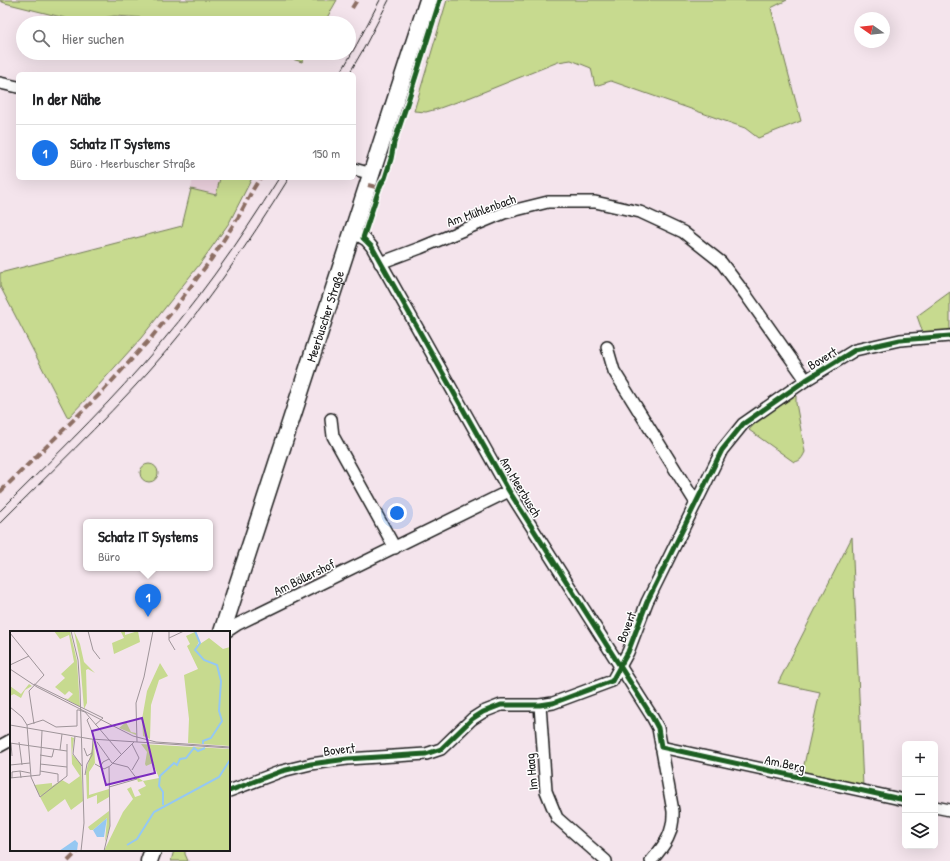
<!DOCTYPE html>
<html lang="de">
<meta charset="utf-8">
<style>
body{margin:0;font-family:"Patrick Hand",sans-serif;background:#f2f2f2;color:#202124}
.controls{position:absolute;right:12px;bottom:12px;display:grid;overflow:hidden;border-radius:6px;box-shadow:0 4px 16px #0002}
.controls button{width:36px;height:36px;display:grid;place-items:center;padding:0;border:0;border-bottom:1px solid #e0e0e0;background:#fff;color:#202124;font:20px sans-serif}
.compass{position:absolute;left:854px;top:12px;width:36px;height:36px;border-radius:50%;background:#fff;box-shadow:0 4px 16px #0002;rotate:284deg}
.you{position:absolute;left:397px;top:513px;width:14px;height:14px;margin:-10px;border:3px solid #fff;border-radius:50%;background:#1a73e8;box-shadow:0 0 0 6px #1a73e833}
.badge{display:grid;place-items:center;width:26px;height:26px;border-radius:50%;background:#1a73e8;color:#fff;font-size:13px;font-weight:700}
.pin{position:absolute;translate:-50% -33px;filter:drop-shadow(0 1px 2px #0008)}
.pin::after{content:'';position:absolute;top:21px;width:14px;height:12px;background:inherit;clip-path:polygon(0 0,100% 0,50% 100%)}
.popup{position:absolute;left:83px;top:519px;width:130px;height:52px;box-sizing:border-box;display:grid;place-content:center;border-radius:6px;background:#fff;filter:drop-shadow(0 1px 3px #0005);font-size:13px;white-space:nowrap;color:#757577}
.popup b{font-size:15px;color:#202124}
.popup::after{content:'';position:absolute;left:50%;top:100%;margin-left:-8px;border:8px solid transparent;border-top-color:#fff}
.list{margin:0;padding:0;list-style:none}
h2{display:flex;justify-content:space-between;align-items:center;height:52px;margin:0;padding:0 16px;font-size:17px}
h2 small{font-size:13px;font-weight:400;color:#757577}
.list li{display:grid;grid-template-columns:26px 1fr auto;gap:12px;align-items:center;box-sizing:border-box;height:56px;padding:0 16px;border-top:1px solid #e0e0e0}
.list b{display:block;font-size:15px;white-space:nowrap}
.list p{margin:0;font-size:13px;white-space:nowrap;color:#757577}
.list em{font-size:13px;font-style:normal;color:#757577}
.icon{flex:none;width:22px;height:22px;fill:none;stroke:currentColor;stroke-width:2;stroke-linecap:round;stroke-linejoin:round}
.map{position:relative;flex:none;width:950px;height:861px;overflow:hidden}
.search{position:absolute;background:#fff;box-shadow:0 4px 16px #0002;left:16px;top:16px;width:340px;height:44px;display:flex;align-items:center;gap:10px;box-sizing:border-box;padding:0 14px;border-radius:22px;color:#757577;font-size:15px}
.panel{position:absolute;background:#fff;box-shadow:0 4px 16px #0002;left:16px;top:72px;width:340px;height:108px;border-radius:6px}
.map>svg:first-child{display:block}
</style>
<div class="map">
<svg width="950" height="861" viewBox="0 0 950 861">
<rect width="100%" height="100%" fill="#f4e4ec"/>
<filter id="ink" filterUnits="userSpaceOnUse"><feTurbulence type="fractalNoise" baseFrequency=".025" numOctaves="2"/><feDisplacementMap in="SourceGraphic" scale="8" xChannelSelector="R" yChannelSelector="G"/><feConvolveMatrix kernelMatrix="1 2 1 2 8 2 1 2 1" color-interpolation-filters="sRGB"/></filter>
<g filter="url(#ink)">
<polygon fill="#ecd1de" points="193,178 220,178 216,195 191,189"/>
<g fill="#c7da8f" stroke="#727b56">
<polygon points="0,0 337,0 324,23 176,23 164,19 114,16 81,22 5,3 0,1"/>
<polygon points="447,0 787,0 771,8 801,121 758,138 745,128 611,81 595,86 591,68 571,60 558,62 471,97 437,109 426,112 414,111"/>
<polygon points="273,53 307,53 302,62"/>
<polygon points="220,178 252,178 229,223 199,265 141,338 89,396 68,418 0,286 0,273 182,226 191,189 216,195"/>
<polygon points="950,292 950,331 923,333 917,316"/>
<path d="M 796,392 L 796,403 L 805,452 C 802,458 801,461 794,462 L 749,430 L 758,420 Z"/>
<circle cx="149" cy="473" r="9"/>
<polygon points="852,537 863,787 802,774 820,692 778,683"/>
<polygon points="174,850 185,850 185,854 188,861 171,861"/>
</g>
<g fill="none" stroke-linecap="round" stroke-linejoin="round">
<defs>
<g id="minor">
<polyline points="0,83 18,87"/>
<polyline points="354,169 372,174"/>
<path d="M 353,232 L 366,240 L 372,247 L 509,491 L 651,715 L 658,728 L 673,811 C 674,833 665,845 651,861"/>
<polyline points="380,263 420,248 504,213 548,202 595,202 640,212 683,232 721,262 746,295 806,380"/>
<polyline points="607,347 614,371 696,503"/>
<polyline points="331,419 333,436 395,548"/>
<polyline points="226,632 238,624 509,491"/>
<polyline points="540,705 546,791 557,818 606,861"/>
<polyline points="0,746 11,740"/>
<polyline points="661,747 905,800"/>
<polyline points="229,791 282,771 311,764 347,759 426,754 441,749 472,719 483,712 501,705 540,705 553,703 612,681 628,652 647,602 722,450 743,424 806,380 855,350 900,340 950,336"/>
<polyline points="935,807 950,810"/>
</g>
<g id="secondary">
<path id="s1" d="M 222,632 L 428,0"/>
<polyline points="149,861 153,850"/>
</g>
</defs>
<use href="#minor" stroke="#1c1c1c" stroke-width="14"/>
<use href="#secondary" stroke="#1c1c1c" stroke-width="19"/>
<use href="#minor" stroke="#fff" stroke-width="11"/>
<use href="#secondary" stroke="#fff" stroke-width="16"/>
<g stroke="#1c1c1c" stroke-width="1">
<polyline points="340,74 357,44 380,0"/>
<polyline points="349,74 364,48 389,0"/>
<path d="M 0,511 C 48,463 97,416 141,366 C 193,308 238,244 279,178"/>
<path d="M 0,523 C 50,473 101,424 148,372 C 202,312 247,246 289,178"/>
</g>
<g stroke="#8d6e63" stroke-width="4" stroke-dasharray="8 4" stroke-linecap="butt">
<polyline points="352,8 357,0"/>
<polyline points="368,185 380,188"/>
<polyline points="0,492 102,392 151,338 171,313 212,258 239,216 252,191 260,178"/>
<polyline points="68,861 79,850"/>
</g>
<defs>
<g id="cycleway">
<polyline points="440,0 408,101 394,143 391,159 385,178 381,184 377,195 363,238 372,247 509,491 651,715 658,728 661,747 905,800"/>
<polyline points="229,791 282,771 311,764 347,759 426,754 441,749 472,719 483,712 501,705 540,705 553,703 612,681 628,652 647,602 722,450 743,424 806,380 855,350 900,340 950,336"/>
</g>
</defs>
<use href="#cycleway" stroke="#fff" stroke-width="8"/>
<use href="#cycleway" stroke="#1b5e20" stroke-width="5"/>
</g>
</g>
<g text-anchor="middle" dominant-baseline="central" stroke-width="3" stroke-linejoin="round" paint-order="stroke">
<g font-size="13" fill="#1c1c1c" stroke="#fff">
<text transform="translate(481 210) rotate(-20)">Am Mühlenbach</text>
<text stroke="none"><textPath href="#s1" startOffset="332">Meerbuscher Straße</textPath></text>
<text transform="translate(822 358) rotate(-31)">Bovert</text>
<text transform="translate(521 487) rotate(59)">Am Meerbusch</text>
<text transform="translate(304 577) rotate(-26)">Am Böllershof</text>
<text transform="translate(626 627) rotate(-69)">Bovert</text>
<text transform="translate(339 749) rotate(-7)">Bovert</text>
<text transform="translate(785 763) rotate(12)">Am Berg</text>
<text transform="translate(531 772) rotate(-96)">Im Haag</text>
</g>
</g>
<g transform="translate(10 631)">
<rect width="220" height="220" fill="#f4e4ec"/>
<path d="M 44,0 L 60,0 L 67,30 L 70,76 L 54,67 L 58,68 L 63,63 L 59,60 L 55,64 L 45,56 L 55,47 L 51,43 L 64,31 L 59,4 L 50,8 ZM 64,0 L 70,13 L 74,31 L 85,42 L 78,38 L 76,39 L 77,72 L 74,78 L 70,29 ZM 97,0 L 115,0 L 115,4 L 128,0 L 130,11 L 104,23 L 102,12 L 114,7 L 111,1 ZM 185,1 L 189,10 L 187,15 L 199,7 L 213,18 L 220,16 L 220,115 L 178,112 L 179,88 L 174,44 L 188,38 L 177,15 L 180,13 L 176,5 ZM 150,32 L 158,45 L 149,49 L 141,74 L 140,108 L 133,105 L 132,88 L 137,60 ZM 19,53 L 22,55 L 15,59 L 11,67 L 4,63 L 0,65 L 0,55 L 11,63 ZM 116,91 L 121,101 L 126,102 L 126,104 L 109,97 ZM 61,106 L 64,107 L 62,123 L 71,133 L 73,170 L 61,179 L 55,168 L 38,181 L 30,166 L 32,164 L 30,165 L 24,154 L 42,152 L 42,155 L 52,149 L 59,153 L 70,145 L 62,133 ZM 84,110 L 87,110 L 84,112 L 85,132 L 79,141 L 79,164 L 99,158 L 99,166 L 87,173 L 87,164 L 77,168 L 76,141 ZM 131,113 L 220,118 L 220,220 L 94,220 L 113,181 L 123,168 L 117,158 L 121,156 L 125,166 L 131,164 L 128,159 L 136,155 L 133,150 L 128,151 L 126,145 L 133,150 L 149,147 L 143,132 L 136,135 L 135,133 L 137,121 ZM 99,180 L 100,196 L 95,211 L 97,187 L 83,199 L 80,199 L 78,196 Z" fill="#c7da8f"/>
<path d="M 97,187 L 94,206 L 87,206 L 83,199 ZM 65,209 L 68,212 L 67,220 L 49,220 Z" fill="#95c8f2"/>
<path fill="none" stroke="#95c8f2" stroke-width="2" d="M 185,0 L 190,12 L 185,19 L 194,29 L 207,34 L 211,50 L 209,80 L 212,90 L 201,107 L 193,110 L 193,113M 153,174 L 153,161 L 149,155 L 150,145 L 164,132 L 167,134 L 170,128 L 176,127 L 184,117 L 188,120 L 195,117M 117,214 L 127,208 L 144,181 L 209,146 L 220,129"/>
<path fill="none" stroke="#9e9499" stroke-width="1" d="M 61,0 L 68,29 L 70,58 L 74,192 L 71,220M 78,0 L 83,19 L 90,28M 159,0 L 159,9 L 165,19M 0,2 L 34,44 L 19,60 L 24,93M 159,7 L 174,0M 0,34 L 19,25M 0,38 L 27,56 L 123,105 L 146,111 L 220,116M 24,53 L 93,87 L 85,94M 0,76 L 12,86 L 17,94 L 21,146 L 30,166M 79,87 L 77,89 L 83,103M 0,94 L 81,108 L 220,117M 17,94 L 33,89 L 46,96 L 67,95 L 67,79 L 69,79 L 75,81 L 111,123M 65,105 L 63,123 L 72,135M 9,111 L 12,134M 87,111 L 102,132 L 118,136 L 127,148 L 99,156M 127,111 L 126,72 L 134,46 L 143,0M 0,112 L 57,120M 1,112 L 2,125M 74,117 L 77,125 L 82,122M 50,119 L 52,103M 30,124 L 42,126 L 44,118M 30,133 L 57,136M 85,133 L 94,138 L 100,135 L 124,111M 0,134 L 20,132M 90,136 L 93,131 L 99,128M 122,139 L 129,127 L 122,113M 30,140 L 48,143 L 48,151M 75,144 L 77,133 L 82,124 L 83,108M 0,147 L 30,144 L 32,100M 2,147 L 2,141 L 10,140M 11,147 L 10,140 L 20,142M 30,166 L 57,145 L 57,113M 94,220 L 100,195 L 99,136"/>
<path fill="#7b2cbf" fill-opacity="0.15" stroke="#7b2cbf" stroke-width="2" d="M 132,87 L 145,142 L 96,154 L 82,100 Z"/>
<rect width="220" height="220" fill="none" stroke="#1c1c1c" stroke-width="2"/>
</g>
</svg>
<div class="controls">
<button>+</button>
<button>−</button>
<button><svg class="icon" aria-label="layers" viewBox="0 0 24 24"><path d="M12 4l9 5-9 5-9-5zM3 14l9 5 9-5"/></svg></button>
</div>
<svg class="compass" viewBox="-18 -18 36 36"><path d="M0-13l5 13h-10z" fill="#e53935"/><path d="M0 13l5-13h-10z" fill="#757577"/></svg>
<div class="you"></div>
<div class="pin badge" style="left:148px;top:617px">1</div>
<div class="popup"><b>Schatz IT Systems</b>Büro</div>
<div class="search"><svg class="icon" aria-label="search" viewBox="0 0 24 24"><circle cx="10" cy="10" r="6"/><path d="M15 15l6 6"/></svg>Hier suchen</div>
<section class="panel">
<h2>In der Nähe<small></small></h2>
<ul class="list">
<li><span class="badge">1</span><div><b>Schatz IT Systems</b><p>Büro · Meerbuscher Straße</p></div><em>150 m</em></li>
</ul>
</section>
</div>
